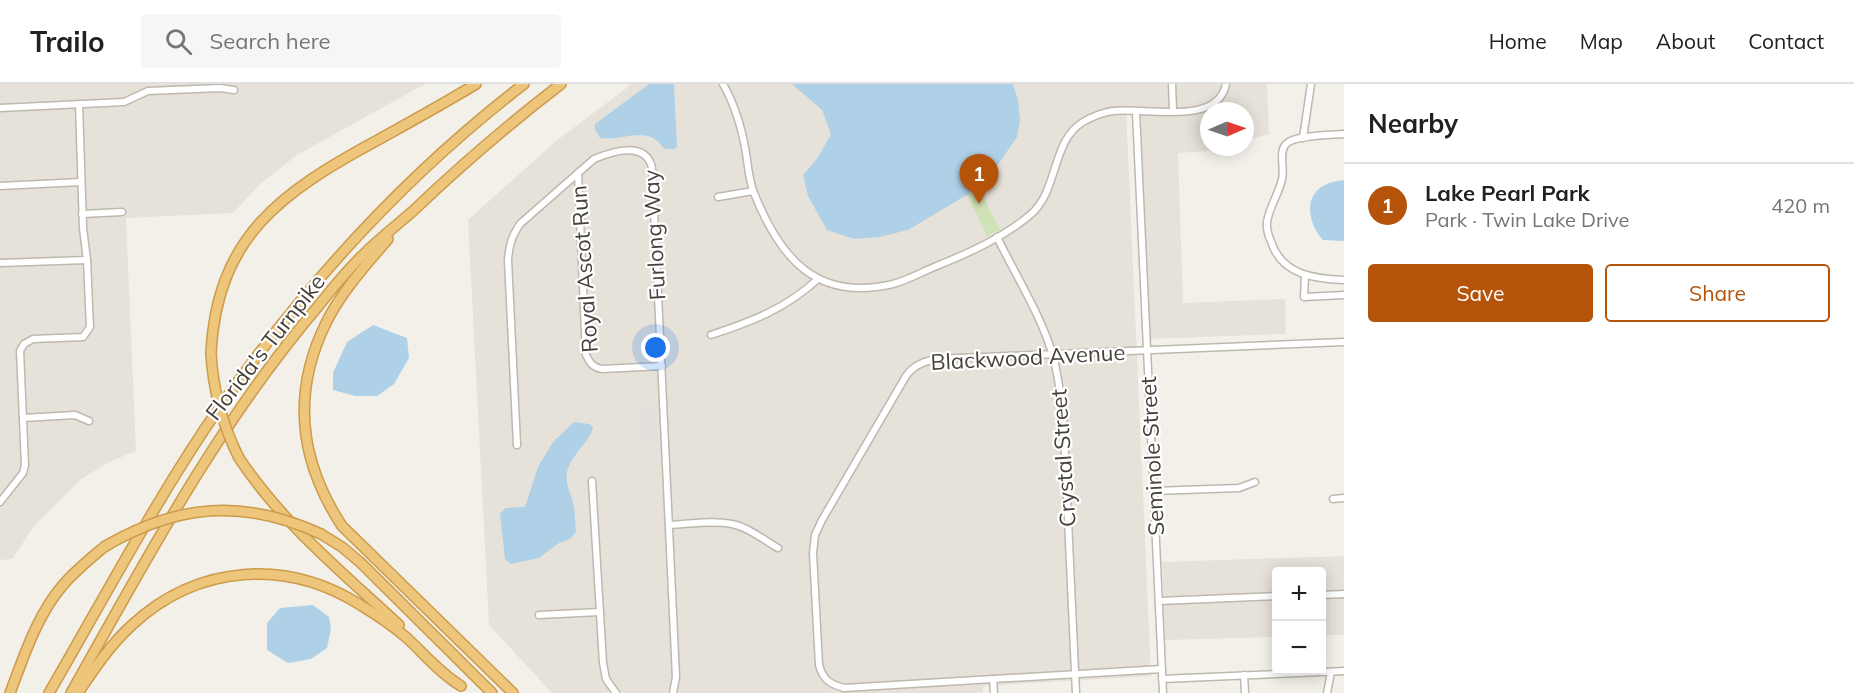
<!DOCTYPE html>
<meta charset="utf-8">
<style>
body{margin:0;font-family:Mulish,sans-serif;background:#f6f6f6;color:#202124}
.controls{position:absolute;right:18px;bottom:18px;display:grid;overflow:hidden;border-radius:6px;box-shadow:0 3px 15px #0003}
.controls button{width:54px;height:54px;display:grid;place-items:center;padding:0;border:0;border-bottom:2px solid #e0e0e0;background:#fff;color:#202124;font:30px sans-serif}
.compass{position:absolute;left:1200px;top:18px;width:54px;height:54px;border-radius:50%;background:#fff;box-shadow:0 3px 15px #0003;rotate:88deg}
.you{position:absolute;left:656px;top:264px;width:21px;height:21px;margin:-15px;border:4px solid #fff;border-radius:50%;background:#1a73e8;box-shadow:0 0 0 9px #1a73e833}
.badge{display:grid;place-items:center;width:39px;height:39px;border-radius:50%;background:#b45309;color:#fff;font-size:20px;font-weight:700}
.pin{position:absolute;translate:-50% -50px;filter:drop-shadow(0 2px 3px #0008)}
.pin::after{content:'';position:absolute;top:32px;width:21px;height:18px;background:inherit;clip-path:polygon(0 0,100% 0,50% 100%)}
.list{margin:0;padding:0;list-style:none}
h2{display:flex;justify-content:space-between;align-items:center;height:78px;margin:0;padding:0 24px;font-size:26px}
h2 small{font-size:20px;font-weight:400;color:#757577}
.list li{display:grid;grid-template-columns:39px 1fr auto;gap:18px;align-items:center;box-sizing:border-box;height:84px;padding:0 24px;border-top:2px solid #e0e0e0}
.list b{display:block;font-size:22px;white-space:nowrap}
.list p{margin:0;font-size:20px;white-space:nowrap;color:#757577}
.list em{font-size:20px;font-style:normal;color:#757577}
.actions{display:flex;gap:12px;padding:18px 24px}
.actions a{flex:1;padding:14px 0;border:2px solid #b45309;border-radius:6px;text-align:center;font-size:21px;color:#b45309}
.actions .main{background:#b45309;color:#fff}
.icon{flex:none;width:33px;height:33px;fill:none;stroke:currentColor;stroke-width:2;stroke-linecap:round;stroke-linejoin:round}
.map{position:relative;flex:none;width:1344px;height:609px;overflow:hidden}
header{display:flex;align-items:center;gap:36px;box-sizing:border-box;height:84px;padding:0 30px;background:#fff;border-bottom:2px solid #e0e0e0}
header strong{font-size:28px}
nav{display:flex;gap:33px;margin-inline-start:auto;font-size:21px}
.search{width:420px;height:54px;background:#f6f6f6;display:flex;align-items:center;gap:15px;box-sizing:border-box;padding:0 21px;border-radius:6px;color:#757577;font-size:22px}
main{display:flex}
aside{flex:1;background:#fff}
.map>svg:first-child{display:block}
</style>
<header>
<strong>Trailo</strong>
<div class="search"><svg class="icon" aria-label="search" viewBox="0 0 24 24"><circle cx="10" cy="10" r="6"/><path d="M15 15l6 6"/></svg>Search here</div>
<nav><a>Home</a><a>Map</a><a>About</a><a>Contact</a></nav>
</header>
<main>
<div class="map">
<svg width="1344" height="609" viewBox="0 0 1344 609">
<rect width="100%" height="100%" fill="#f3f0ea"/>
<g fill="#e6e2d9">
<polygon points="0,0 425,0 297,71 259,101 233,129 126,134 136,367 109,378 80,396 35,441 12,475 0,476"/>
<polygon points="632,0 1267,0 1269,50 1245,57 1245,27 1209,27 1209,63 1224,63 1208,67 1178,69 1183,219 1285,215 1286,250 1146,255 1136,23 1126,23 1151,592 983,602 983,609 552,609 489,541 468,136 556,57"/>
<polygon points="1344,472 1344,551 1322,551 1322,488 1276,488 1276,553 1165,556 1162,478"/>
</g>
<polygon fill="#d0e2b8" points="971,89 1000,146 987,152 959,94"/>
<polygon fill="#e2e0de" points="655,325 657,357 641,358 640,326"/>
<g fill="#aed1e8">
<path d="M 649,0 L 674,0 L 677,63 L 674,65 L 664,65 C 648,39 623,58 600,54 L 595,45 L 595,40 Z"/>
<polygon points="792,0 1013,0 1018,16 1020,36 1017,53 997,82 970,109 908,146 879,153 854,155 827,146 808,112 803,91 817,75 831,50 822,26"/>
<path d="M 1344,96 L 1344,157 L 1323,156 C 1309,141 1302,112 1325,101 C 1330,98 1338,97 1344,96 Z"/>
<polygon points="373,241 407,254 409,274 394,300 377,312 355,312 333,306 333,289 347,258"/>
<path d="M 574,338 L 589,340 L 593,343 C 591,356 571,371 567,388 C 565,398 569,405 572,415 C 575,425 575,437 576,448 L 570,455 L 559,459 L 539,474 L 511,480 L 505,475 L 500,430 L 505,424 L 525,423 L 538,383 L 553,358 Z"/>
<polygon points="313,521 329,533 331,545 327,564 311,575 288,579 267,566 267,539 280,524"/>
</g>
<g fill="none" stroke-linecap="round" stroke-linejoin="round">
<defs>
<g id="minor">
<path d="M 723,0 C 735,21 742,45 746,69 C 748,82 749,97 754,109 C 780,174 816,218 893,200 C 908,196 924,187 939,181 C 971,168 1004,153 1030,131 C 1059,107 1051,57 1083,38 C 1091,33 1104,28 1113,27 C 1145,23 1218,43 1226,0"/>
<polyline points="1172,0 1173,27"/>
<polyline points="0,24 124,18 148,7 220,4 234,6"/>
<polyline points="1136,28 1163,609"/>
<path d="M 1344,50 C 1331,51 1294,51 1286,60 C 1278,68 1285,85 1282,95 C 1279,110 1269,123 1267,138 C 1266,146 1269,153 1272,160 C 1283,191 1315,195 1344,196"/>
<polyline points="1303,54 1311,0"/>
<path d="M 578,89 L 586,271 C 590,279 593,284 603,285 L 662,282"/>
<polyline points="0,102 81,98"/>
<polyline points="718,113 753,107"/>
<polyline points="82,130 122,128"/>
<path d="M 997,153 C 1015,190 1042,233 1053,272 C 1058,290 1060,309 1063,328 L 1076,609"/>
<polyline points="0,179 87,176"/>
<polyline points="1305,192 1304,213 1344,211"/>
<path d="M 711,251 C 753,237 785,225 818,195"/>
<polyline points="23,334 75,331 89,337"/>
<path d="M 517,361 L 508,176 C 509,161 512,152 520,140 L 594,75 C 613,67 646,57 652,84 L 676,593 L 673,609"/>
<polyline points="592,397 603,579 606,595 616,609"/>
<polyline points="1154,407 1239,404 1255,398"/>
<polyline points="1333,415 1344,414"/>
<polyline points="0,418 23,389 25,381 20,267 24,260 33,255 83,253 90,243 87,176 83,144 79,20"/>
<path d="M 670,441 C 689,440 712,436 732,440 C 748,443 764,456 778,464"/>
<polyline points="1322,511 1344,510"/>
<polyline points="1159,517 1276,512"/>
<polyline points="539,531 600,528"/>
<path d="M 1162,585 L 844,604 C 829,600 823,595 819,581 L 813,469 L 815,451 L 822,436 L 906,292 C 914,281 923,278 936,275 L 1344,258"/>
<polyline points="1244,591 1245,609"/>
<polyline points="993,595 994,609"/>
<polyline points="1162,595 1344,587"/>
<polyline points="1327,609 1331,588"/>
</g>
<g id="highway">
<path d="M 388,155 C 366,181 341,208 326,239 C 291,310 300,378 342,442 L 513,609"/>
<path d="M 211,269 C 217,152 282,108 376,57 C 410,38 443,20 476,0"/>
<path d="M 239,374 C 282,439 342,488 399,541"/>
<polyline points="321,450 342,463 361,479 492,609"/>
<path d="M 10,609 C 24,572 37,531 63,501 C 75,487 90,475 104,463"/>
<path d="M 49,609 C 100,521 148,431 204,346 C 292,216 399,96 524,0"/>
<path d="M 71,609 C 147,474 219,338 320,220 C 335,201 351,182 368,166 C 383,152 398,140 413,127 C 460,82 509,40 561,0"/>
<path d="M 78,609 C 94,585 110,561 132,541 C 198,480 287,474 362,522 C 377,531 393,542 407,554 C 424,570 440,589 461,602"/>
</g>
</defs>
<use href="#minor" stroke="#beb8ae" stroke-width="9"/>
<use href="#highway" stroke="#cc9b4b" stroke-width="12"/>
<use href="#minor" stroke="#fff" stroke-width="6"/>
<use href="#highway" stroke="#edc67b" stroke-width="9"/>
<defs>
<g id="highway-bridge">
<path d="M 211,269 C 213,307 222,340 239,374"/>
<path d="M 104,463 C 177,420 243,414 321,450"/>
</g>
</defs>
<use href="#highway-bridge" stroke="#cc9b4b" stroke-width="12" stroke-linecap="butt"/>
<use href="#highway-bridge" stroke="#edc67b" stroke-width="9"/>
</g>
<g text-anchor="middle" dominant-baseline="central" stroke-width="4.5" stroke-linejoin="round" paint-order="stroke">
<g font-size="22" fill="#464139" stroke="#fff">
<text transform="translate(654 151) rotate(-93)">Furlong Way</text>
<text transform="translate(584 185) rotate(-94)">Royal Ascot Run</text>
<text transform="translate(265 263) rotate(-52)">Florida's Turnpike</text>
<text transform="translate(1028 273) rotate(-3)">Blackwood Avenue</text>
<text transform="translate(1152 372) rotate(-93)">Seminole Street</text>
<text transform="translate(1063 374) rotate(-94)">Crystal Street</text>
</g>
</g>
</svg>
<div class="controls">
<button>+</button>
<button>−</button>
</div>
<svg class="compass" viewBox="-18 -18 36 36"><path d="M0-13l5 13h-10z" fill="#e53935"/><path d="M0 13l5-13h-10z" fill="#757577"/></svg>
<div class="you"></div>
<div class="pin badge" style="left:979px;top:120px">1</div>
</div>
<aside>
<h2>Nearby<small></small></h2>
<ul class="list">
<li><span class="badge">1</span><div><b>Lake Pearl Park</b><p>Park · Twin Lake Drive</p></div><em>420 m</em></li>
</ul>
<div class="actions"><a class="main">Save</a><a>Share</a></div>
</aside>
</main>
